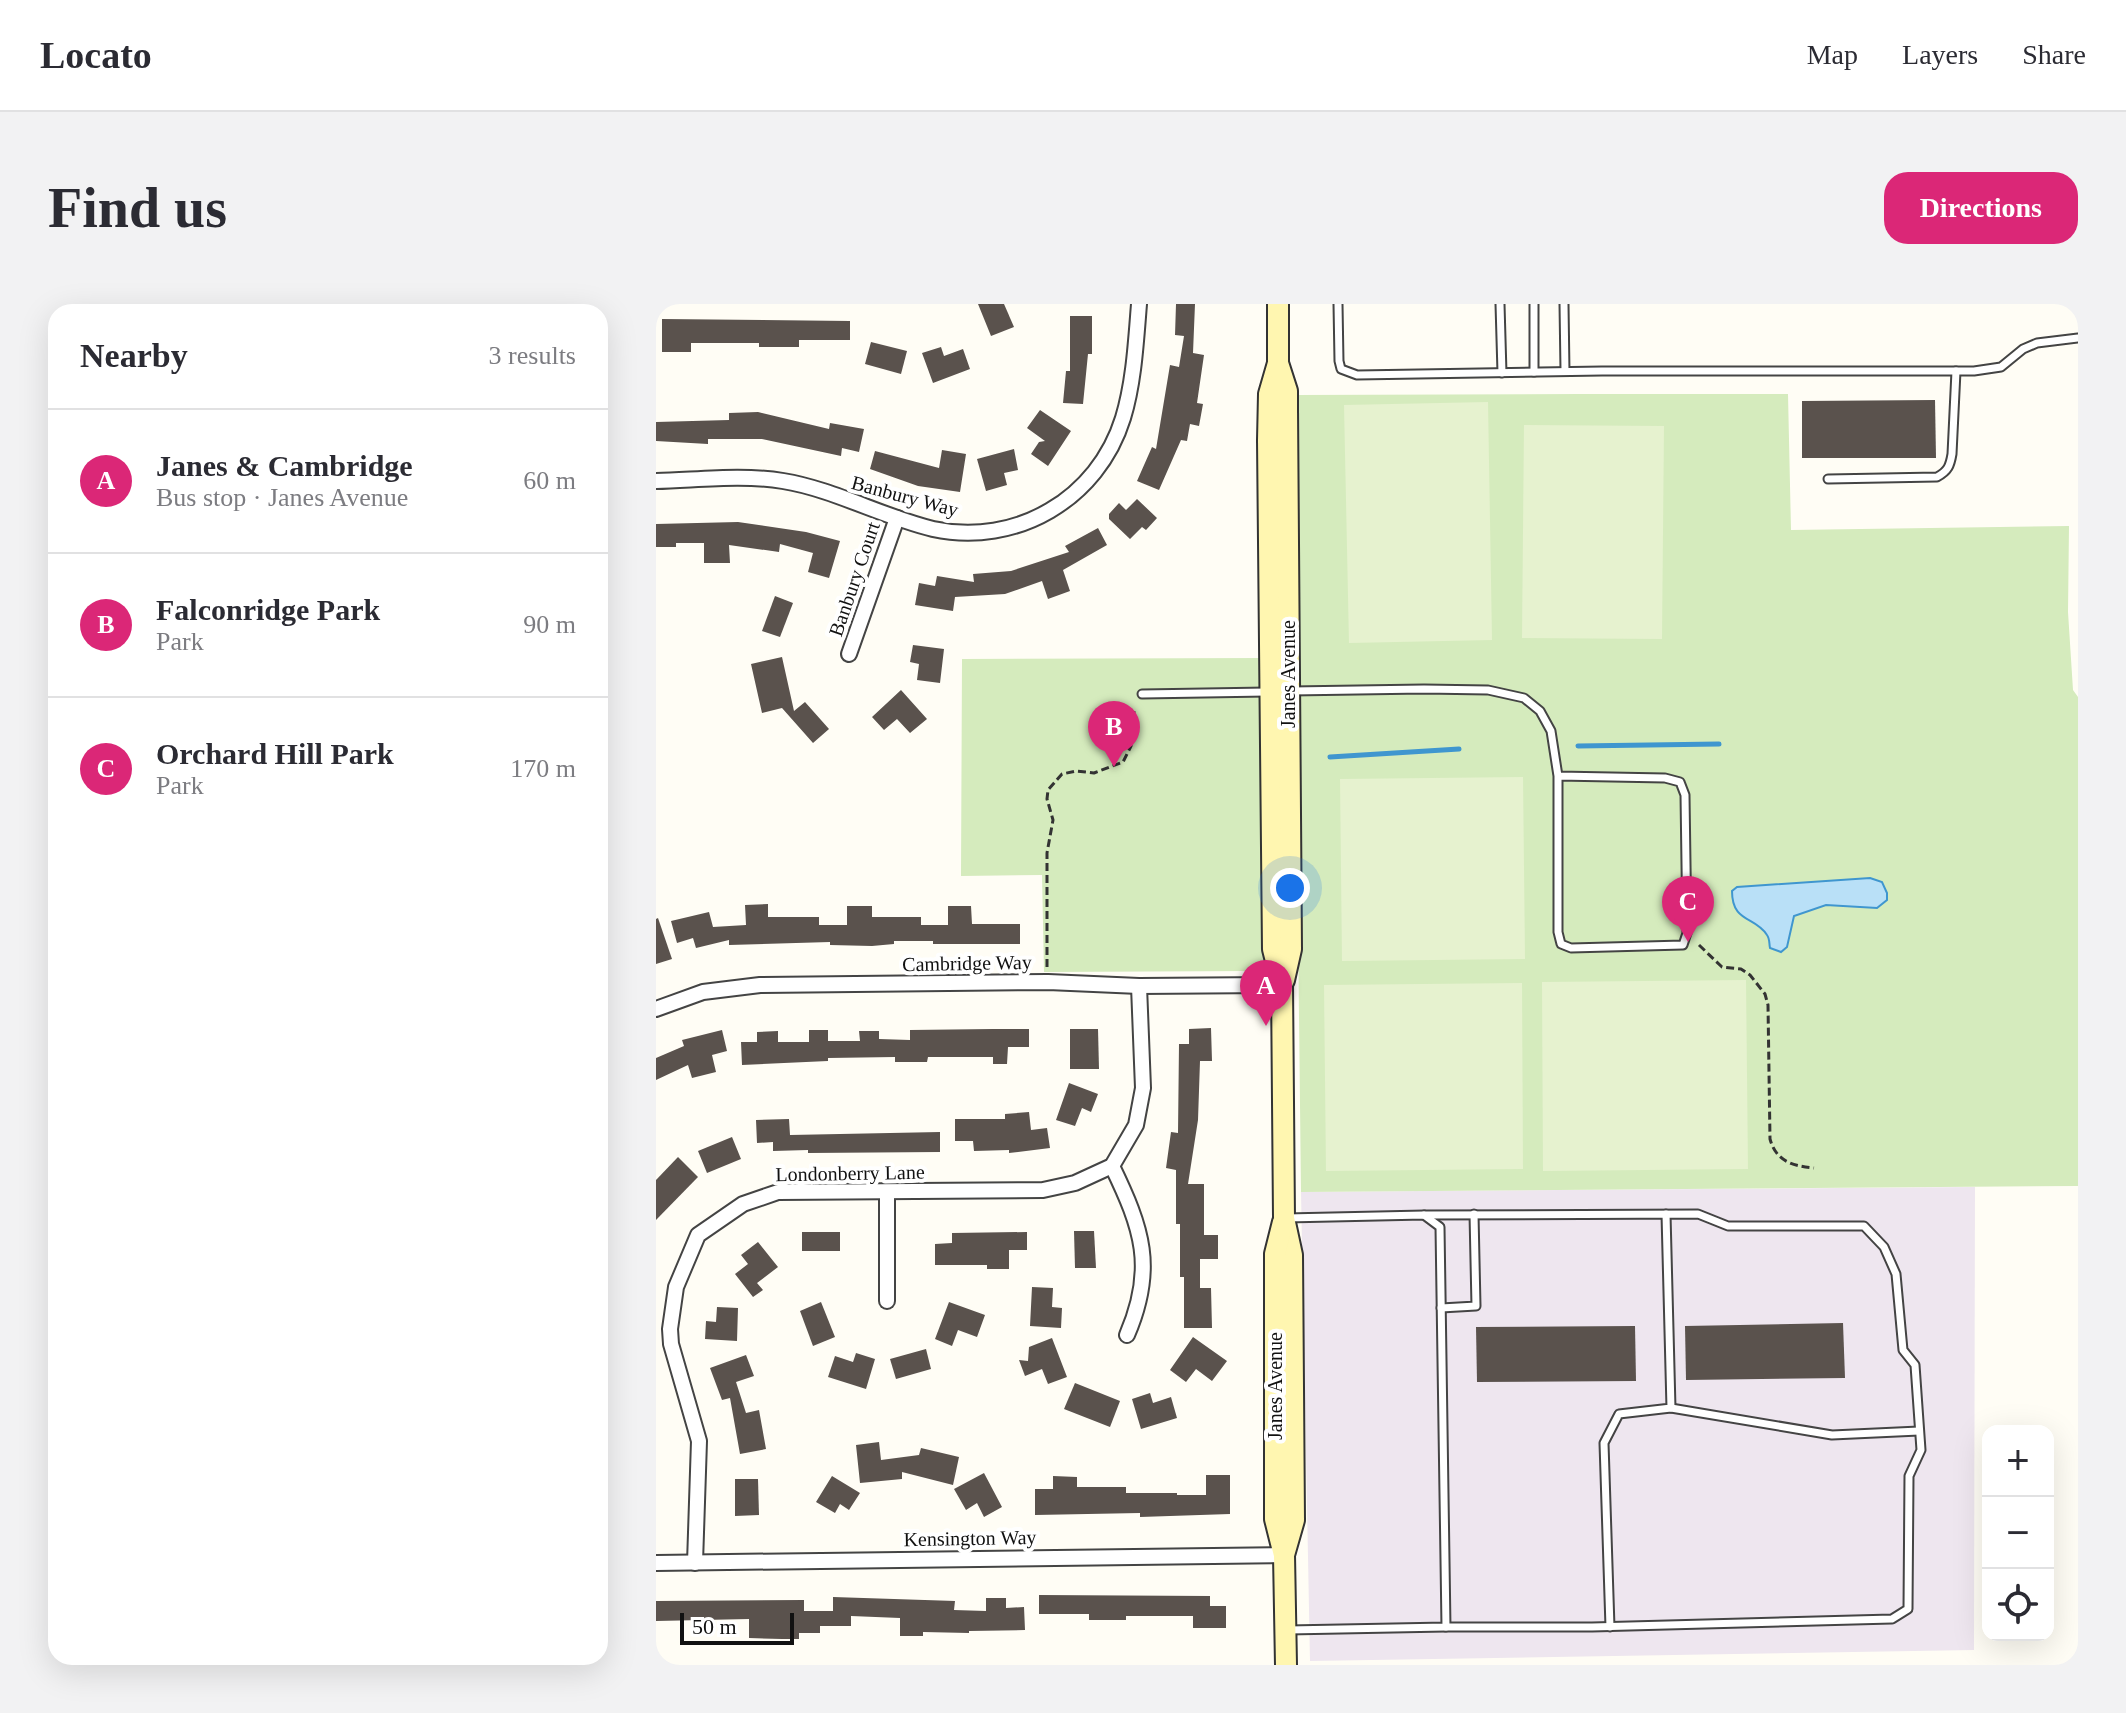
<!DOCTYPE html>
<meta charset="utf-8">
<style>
body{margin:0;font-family:"Times New Roman",serif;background:#f2f2f3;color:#2b2b33}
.controls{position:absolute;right:24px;bottom:24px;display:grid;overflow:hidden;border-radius:16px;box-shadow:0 8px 32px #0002}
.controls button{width:72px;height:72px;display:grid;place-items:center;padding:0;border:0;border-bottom:2px solid #e1e1e2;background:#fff;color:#2b2b33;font:40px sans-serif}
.scale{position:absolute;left:24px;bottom:20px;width:114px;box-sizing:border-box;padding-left:8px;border:4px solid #111;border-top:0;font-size:22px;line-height:28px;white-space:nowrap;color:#111;-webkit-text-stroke:6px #fff;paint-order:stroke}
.you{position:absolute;left:634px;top:584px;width:28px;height:28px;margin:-20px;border:6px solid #fff;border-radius:50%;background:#1a73e8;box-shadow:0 0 0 12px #1a73e833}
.badge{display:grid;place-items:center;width:52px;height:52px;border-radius:50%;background:#db2777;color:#fff;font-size:26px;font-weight:700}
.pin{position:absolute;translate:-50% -66px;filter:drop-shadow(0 2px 4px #0008)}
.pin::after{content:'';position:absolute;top:42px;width:28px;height:24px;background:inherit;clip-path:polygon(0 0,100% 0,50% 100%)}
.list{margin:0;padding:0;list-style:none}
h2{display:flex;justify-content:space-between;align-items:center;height:104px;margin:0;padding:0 32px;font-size:34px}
h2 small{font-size:26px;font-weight:400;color:#7c7c81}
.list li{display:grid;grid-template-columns:52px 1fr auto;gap:24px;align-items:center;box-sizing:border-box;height:144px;padding:0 32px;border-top:2px solid #e1e1e2}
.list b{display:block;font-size:30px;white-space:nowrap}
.list p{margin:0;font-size:26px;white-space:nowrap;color:#7c7c81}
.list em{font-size:26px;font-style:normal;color:#7c7c81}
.icon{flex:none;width:44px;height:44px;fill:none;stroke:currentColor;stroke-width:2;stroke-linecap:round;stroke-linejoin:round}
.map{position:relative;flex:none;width:1422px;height:1361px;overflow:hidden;border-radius:24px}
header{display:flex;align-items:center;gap:48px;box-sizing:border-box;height:112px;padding:0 40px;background:#fff;border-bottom:2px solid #e1e1e2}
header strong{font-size:38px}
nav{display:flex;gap:44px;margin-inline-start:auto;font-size:28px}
.intro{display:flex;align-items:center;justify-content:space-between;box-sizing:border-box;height:192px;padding:0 48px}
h1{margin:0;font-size:56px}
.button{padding:20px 36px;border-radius:24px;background:#db2777;color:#fff;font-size:28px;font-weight:700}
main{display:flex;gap:48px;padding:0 48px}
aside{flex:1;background:#fff;border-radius:24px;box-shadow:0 8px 32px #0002}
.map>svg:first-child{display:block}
</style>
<header>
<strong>Locato</strong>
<nav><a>Map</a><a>Layers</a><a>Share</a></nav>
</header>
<div class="intro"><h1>Find us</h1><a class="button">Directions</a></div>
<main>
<aside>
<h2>Nearby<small>3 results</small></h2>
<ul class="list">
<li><span class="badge">A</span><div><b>Janes &amp; Cambridge</b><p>Bus stop · Janes Avenue</p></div><em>60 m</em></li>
<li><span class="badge">B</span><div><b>Falconridge Park</b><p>Park</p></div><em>90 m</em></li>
<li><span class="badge">C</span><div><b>Orchard Hill Park</b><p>Park</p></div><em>170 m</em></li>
</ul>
</aside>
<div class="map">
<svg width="1422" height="1361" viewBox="0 0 1422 1361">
<rect width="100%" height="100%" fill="#fffdf5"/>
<polygon fill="#eee6ef" points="1319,883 1318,1346 654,1357 645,888"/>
<g fill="#d5ebbd">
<polygon points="925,90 1132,90 1135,226 1413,222 1412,308 1417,386 1422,393 1422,882 645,888 639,362 640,91"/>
<polygon points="608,354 613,650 606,664 598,667 388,668 386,571 305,572 306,355"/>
</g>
<g fill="#e6f2cf">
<polygon points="832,98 836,336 693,339 688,101"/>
<polygon points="868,121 1008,122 1006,335 866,334"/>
<polygon points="867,473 869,655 686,657 684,475"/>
<polygon points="1090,676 1092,865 887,867 886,678"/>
<polygon points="866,679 867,865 670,867 668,681"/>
</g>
<path fill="#b9e0f7" stroke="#3f96cf" stroke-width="2" d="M 1214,574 L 1226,578 L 1231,589 L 1231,596 L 1221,604 L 1170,601 L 1138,612 L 1131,643 L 1125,648 L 1114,644 C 1113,640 1114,635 1111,631 C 1099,612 1076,619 1076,587 L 1081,583 Z"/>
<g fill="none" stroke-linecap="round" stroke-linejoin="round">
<g stroke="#3f96cf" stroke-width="5">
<polyline points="922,442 1063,440"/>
<polyline points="674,453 803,445"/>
</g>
</g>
<g fill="#5a524d">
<polygon points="322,0 348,0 358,23 335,32"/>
<polygon points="520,0 539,0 537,49 548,51 541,99 547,100 543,122 534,120 531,137 525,136 503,186 481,177 496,143 500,145 514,61 523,63 528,32 519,31"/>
<polygon points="414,12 436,12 436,50 432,50 427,100 407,99 410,67 414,67"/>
<polygon points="6,15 194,17 194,36 143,36 143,43 103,43 103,39 35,39 35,48 6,48"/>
<polygon points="215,38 251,47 245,70 209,60"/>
<polygon points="285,43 288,52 307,45 314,65 277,79 266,49"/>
<polygon points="1279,96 1280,154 1146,154 1146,97"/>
<polygon points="384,106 415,127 392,162 375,150 383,138 389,137 371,124"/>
<polygon points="102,108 173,125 174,119 208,125 203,148 186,144 185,152 106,135 52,135 52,140 0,137 0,118 73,116 73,109"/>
<polygon points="358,145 362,166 348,169 351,181 330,187 321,155"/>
<polygon points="286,146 310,150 304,188 262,182 214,165 219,147 283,164"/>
<polygon points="481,195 501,214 490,226 486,223 474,235 453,215 453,210 463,199 470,206"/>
<polygon points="82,218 150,228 184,237 173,274 152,268 157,249 124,240 123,248 73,241 74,259 48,259 48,239 20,239 20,243 0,243 0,220"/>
<polygon points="442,224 451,241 407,266 414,287 392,295 386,277 349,290 299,293 297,307 259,301 263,279 279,282 281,272 318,278 317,270 355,267 413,248 409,242"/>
<polygon points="119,292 137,299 124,333 106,327"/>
<polygon points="257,341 288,345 284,379 261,376 263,360 254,358"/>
<polygon points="126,353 138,407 149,398 173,425 157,439 126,404 106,409 95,360"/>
<polygon points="245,386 271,415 254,429 241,415 228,426 216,413"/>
<polygon points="112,600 112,613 163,613 163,621 191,621 191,602 216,602 216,613 265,613 265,621 292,621 292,602 315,602 316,620 364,620 364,640 277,640 277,637 238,637 238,640 216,642 174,641 174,638 73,641 73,636 40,644 37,634 21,639 15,617 53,608 57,623 90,621 89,601"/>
<polygon points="2,614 16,655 0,660 0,615"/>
<polygon points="555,724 556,757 544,757 542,816 532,880 548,880 548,931 562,931 562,955 544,955 544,984 555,984 556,1024 528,1024 528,973 524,973 524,920 520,920 520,866 510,864 515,828 522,829 523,740 533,740 533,725"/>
<polygon points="337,725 373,725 373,743 352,743 351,760 337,760 337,753 272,753 271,758 239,758 239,753 172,754 172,757 86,761 85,738 101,738 101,728 122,727 122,738 153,738 153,726 172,726 172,737 204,737 203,727 223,727 223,735 254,736 254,726"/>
<polygon points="414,725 442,725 443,765 414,765"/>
<polygon points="66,726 71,747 56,751 60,768 36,774 32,761 0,776 0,754 28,742 26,736"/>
<polygon points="413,779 442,790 435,808 426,804 419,822 400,816"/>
<polygon points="373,808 375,826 391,824 394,844 353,849 353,846 318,847 317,837 299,837 299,815 349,815 349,810"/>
<polygon points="133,815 134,831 284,828 284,848 152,849 152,846 117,847 117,838 101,839 100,816"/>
<polygon points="76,833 85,855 51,869 42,847"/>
<polygon points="22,853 42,873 0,916 0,876"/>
<polygon points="418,927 438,927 440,964 419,964"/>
<rect x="146" y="928" width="38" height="19"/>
<polygon points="371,928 371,946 353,946 353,965 331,965 331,961 279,961 279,940 296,939 296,929"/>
<polygon points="102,938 122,963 101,979 107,986 97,993 79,970 92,960 85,951"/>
<polygon points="376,983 397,984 396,1003 406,1004 405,1024 374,1022"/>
<polygon points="165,998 179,1033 157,1042 144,1007"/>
<polygon points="293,998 329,1011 321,1033 302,1026 296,1042 279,1035"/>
<polygon points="61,1003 82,1004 81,1037 49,1035 50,1017 60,1018"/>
<polygon points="1187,1019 1189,1074 1030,1076 1029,1022"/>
<polygon points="979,1022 980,1077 821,1078 820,1023"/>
<polygon points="537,1033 571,1057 556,1077 540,1065 530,1078 514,1066"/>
<polygon points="396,1034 411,1073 392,1080 386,1065 369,1072 363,1056 372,1057 373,1043"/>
<polygon points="270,1045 275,1065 240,1075 234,1055"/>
<polygon points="200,1049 219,1055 210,1085 172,1073 179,1052 197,1058"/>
<polygon points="90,1051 98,1072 80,1078 90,1109 103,1106 110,1145 84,1150 74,1094 66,1096 54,1064"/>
<polygon points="419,1079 464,1097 454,1123 408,1105"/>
<polygon points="494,1089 497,1099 515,1093 521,1114 485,1125 476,1095"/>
<polygon points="223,1138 225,1156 263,1151 265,1144 303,1153 297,1181 246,1168 246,1175 204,1179 200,1141"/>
<polygon points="328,1169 346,1203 328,1213 321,1199 310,1206 298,1185"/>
<polygon points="550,1171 574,1171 574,1210 484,1213 484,1209 379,1211 379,1185 397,1185 397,1172 421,1173 421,1183 470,1183 470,1189 521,1189 521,1191 550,1191"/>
<polygon points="176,1172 204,1189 193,1206 184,1200 179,1209 160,1198"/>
<polygon points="79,1175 102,1175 103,1211 79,1212"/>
<polygon points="383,1291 554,1292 554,1302 570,1302 570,1324 537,1324 537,1312 470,1312 470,1316 433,1316 433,1310 383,1310"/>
<polygon points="177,1293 299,1297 298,1306 330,1307 330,1294 350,1294 350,1304 368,1303 369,1326 313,1327 313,1329 267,1328 267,1332 244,1332 244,1314 195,1312 195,1322 164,1322 164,1329 143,1329 143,1335 126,1335 93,1334 93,1315 0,1317 0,1297 148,1296 148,1307 177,1307"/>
</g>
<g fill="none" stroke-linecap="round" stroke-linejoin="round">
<defs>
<g id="lane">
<polyline points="682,0 683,57 685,65 701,71 946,67 1318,67 1345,63 1367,45 1381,39 1422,34"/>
<polyline points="844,0 846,69"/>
<polyline points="878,0 878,68"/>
<polyline points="908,0 909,67"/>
<path d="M 1172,175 L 1281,173 C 1292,167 1294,162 1296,150 L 1300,67"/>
<polyline points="635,387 768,385 832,386 868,394 884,407 895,427 902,472 902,628 905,640 915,644 1027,641 1031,629 1029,491 1024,478 1009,474 902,472"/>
<polyline points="486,390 611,388"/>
<polyline points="768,911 1042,910 1072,922 1208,922 1228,943 1240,970 1247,1046 1259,1061 1265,1146 1253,1172 1252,1305 1236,1315 936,1323 790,1323"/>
<polyline points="630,914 768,911 784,923 790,1323 632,1326"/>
<polyline points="785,1004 820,1002 818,910"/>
<polyline points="1015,1104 1176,1131 1263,1127"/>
<polyline points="954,1323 948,1139 963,1110 1015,1104 1010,910"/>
</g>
<g id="street">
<path d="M 0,177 C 41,176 86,170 127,177 C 177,185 227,213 277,225 C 360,243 442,195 467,114 C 478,78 480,37 483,0"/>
<polyline points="193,350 241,214"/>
<polyline points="0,705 47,688 104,681 392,678 483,682 626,681"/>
<path d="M 456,862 C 486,924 500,964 471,1031"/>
<polyline points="231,888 231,997"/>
<polyline points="0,1259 628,1251"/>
<polyline points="39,1259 43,1137 15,1040 14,1025 20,983 42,931 87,900 122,888 387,886 419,879 456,862 480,821 487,784 483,682"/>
</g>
<g id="secondary">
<polyline points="622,0 622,59 613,90 612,136 617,645 626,681 628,914 636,951 638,1216 628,1251"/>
<polyline points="622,59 631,87 631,104 635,645 628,676"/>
<polyline points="627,918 619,950 619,1215 628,1251 630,1361"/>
</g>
</defs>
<use href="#lane" stroke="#444" stroke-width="11"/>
<use href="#street" stroke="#444" stroke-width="18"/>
<use href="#secondary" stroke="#333" stroke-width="24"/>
<g stroke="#333" stroke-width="3" stroke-dasharray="8 4" stroke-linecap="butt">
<path d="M 1043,641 L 1066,663 L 1085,665 L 1094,671 L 1109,690 L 1112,701 L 1114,835 C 1120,857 1136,862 1158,864"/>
<polyline points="391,663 391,549 397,516 391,495 392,486 406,470 420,467 438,469 467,458 475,442 478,407"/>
</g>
<use href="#lane" stroke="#fff" stroke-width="7"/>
<use href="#street" stroke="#fff" stroke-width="14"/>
<use href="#secondary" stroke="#fff6b0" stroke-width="20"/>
</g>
<g text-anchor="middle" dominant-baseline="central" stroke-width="8" stroke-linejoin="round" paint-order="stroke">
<g font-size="20" fill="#111" stroke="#fff">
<text transform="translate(249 192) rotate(15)">Banbury Way</text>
<text transform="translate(198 275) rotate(-71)">Banbury Court</text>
<text transform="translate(632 370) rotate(-90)">Janes Avenue</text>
<text transform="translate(311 659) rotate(-1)">Cambridge Way</text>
<text transform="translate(194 869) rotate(-1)">Londonberry Lane</text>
<text transform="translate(619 1082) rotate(-90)">Janes Avenue</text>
<text transform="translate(314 1234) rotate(-1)">Kensington Way</text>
</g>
</g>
</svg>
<div class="controls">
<button>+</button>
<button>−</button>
<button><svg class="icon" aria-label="locate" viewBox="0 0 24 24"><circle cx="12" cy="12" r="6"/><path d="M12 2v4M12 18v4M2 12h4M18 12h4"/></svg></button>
</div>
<div class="scale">50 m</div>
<div class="you"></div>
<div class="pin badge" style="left:610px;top:722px">A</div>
<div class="pin badge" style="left:458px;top:463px">B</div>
<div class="pin badge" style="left:1032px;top:638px">C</div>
</div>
</main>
